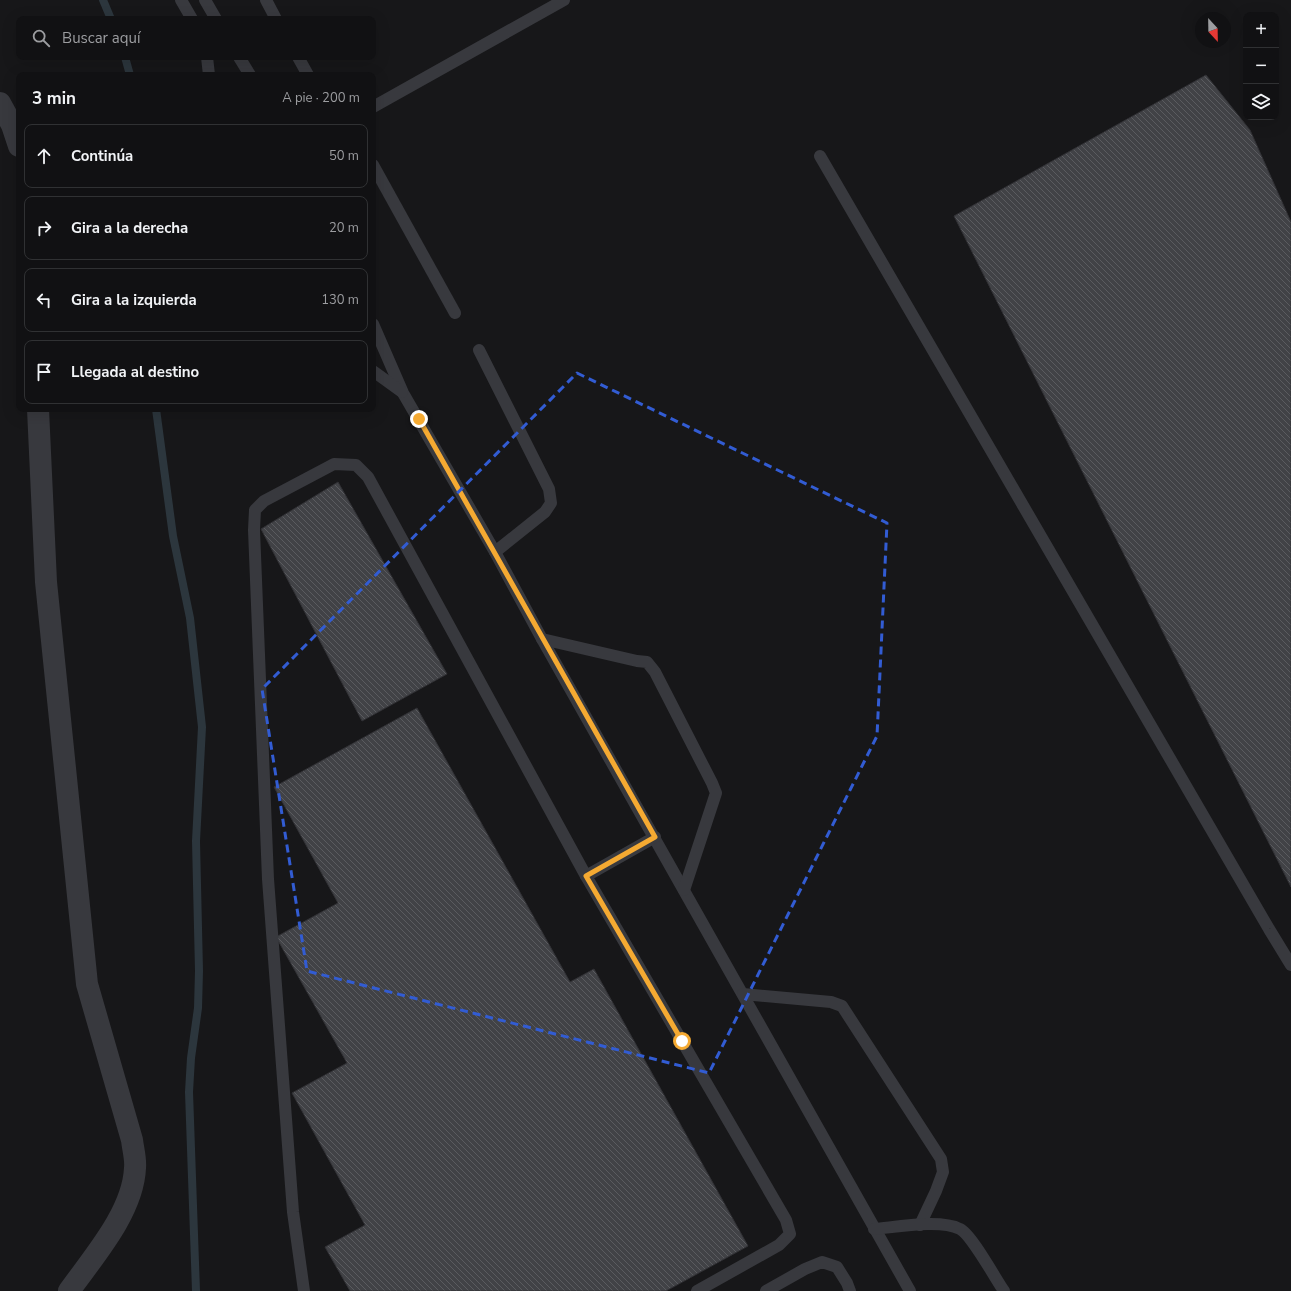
<!DOCTYPE html>
<html lang="es">
<meta charset="utf-8">
<style>
body{margin:0;font-family:"Nunito Sans",sans-serif;background:#1a1a1c;color:#f1f3f6}
.controls{position:absolute;right:12px;top:12px;display:grid;overflow:hidden;border-radius:8px;box-shadow:0 4px 16px #0002}
.controls button{width:36px;height:36px;display:grid;place-items:center;padding:0;border:0;border-bottom:1px solid #303133;background:#111113;color:#f1f3f6;font:20px sans-serif}
.compass{position:absolute;left:1195px;top:12px;width:36px;height:36px;border-radius:50%;background:#111113;box-shadow:0 4px 16px #0002;rotate:158deg}
.stop{position:absolute;width:12px;height:12px;margin:-9px;border:3px solid #f5aa32;border-radius:50%;background:#fff}
.stop.end{background:#f5aa32;border-color:#fff;box-shadow:0 1px 4px #0008}
.list{margin:0;padding:0;list-style:none}
h2{display:flex;justify-content:space-between;align-items:center;height:52px;margin:0;padding:0 16px;font-size:17px}
h2 small{font-size:13px;font-weight:400;color:#9c9da0}
.list li{display:grid;grid-template-columns:26px 1fr auto;gap:12px;align-items:center;box-sizing:border-box;height:64px;margin:0 8px 8px;padding:0 8px;border:1px solid #303133;border-radius:8px}
.list b{display:block;font-size:15px;white-space:nowrap}
.list em{font-size:13px;font-style:normal;color:#9c9da0}
.icon{flex:none;width:22px;height:22px;fill:none;stroke:currentColor;stroke-width:2;stroke-linecap:round;stroke-linejoin:round}
.map{position:relative;flex:none;width:1291px;height:1291px;overflow:hidden}
.search{position:absolute;background:#111113;box-shadow:0 4px 16px #0002;left:16px;top:16px;width:360px;height:44px;display:flex;align-items:center;gap:10px;box-sizing:border-box;padding:0 14px;border-radius:8px;color:#9c9da0;font-size:15px}
.panel{position:absolute;background:#111113;box-shadow:0 4px 16px #0002;left:16px;top:72px;width:360px;height:340px;border-radius:8px}
.map>svg:first-child{display:block}
</style>
<div class="map">
<svg width="1291" height="1291" viewBox="0 0 1291 1291">
<defs>
<pattern id="building-back-hatch" width="6" height="6" patternUnits="userSpaceOnUse"><rect width="6" height="6" fill="#414246"/><path d="M-1 5l2 2M0 0l6 6M5-1l2 2" fill="none" stroke="#5a5b5f"/></pattern>
</defs>
<rect width="100%" height="100%" fill="#171719"/>
<g fill="none" stroke-linecap="round" stroke-linejoin="round">
<g stroke="#2c363d" stroke-width="8">
<polyline points="103,0 111,19"/>
<polyline points="125,57 130,75"/>
<polyline points="156,409 173,536 190,618 202,727 196,841 199,971 198,1008 191,1058 189,1092 196,1291"/>
</g>
</g>
<g fill="url(#building-back-hatch)" stroke="#313135">
<polygon points="1206,75 1250,130 1291,222 1291,887 954,216"/>
<polygon points="338,482 447,674 362,721 261,529"/>
<polygon points="417,708 570,982 594,969 748,1246 666,1291 350,1291 325,1247 365,1225 292,1093 347,1063 276,937 338,903 274,787"/>
</g>
<g fill="none" stroke-linecap="round" stroke-linejoin="round">
<g stroke="#38393e" stroke-width="12">
<polyline points="181,0 192,19"/>
<polyline points="205,0 216,19"/>
<polyline points="266,0 276,19"/>
<polyline points="207,57 209,75"/>
<polyline points="239,57 250,75"/>
<polyline points="298,57 308,75"/>
<polyline points="373,107 564,0"/>
<polyline points="820,156 1269,929 1291,965"/>
<polyline points="373,165 455,313"/>
<polyline points="373,324 403,393 495,552 542,639 910,1291"/>
<polyline points="479,350 549,489 551,503 545,512 495,552"/>
<polyline points="373,371 402,392"/>
<polyline points="542,639 637,661 647,662 655,672 712,783 716,793 684,890"/>
<polyline points="655,837 586,876 786,1220 790,1234 779,1245 697,1291"/>
<polyline points="743,994 831,1002 842,1006 941,1159 943,1172 936,1191 920,1225"/>
<path d="M 874,1229 C 897,1227 940,1219 960,1229 C 971,1234 995,1278 1004,1291"/>
<polyline points="304,1291 293,1212 268,879 254,530 255,510 264,501 334,464 356,465 368,477 586,876"/>
<polyline points="766,1291 805,1269 822,1262 837,1267 847,1283 850,1291"/>
</g>
<g stroke="#38393e" stroke-width="22">
<polyline points="0,103 12,125 19,146"/>
<path d="M 38,409 L 46,582 L 87,984 L 132,1140 C 133,1149 136,1159 135,1168 C 133,1212 94,1256 69,1291"/>
</g>
</g>
<g fill="none" stroke-linecap="round" stroke-linejoin="round">
<path stroke="#f5aa32" stroke-width="5" d="M 419,419 C 498,558 576,698 655,837 L 586,876 L 682,1041"/>
</g>
<path fill="none" stroke="#325cd3" stroke-width="3" stroke-dasharray="8 5" stroke-linejoin="round" d="M 577,373 L 887,523 L 877,736 L 709,1073 L 307,971 L 262,689 Z"/>
</svg>
<div class="controls">
<button>+</button>
<button>−</button>
<button><svg class="icon" aria-label="layers" viewBox="0 0 24 24"><path d="M12 4l9 5-9 5-9-5zM3 14l9 5 9-5"/></svg></button>
</div>
<svg class="compass" viewBox="-18 -18 36 36"><path d="M0-13l5 13h-10z" fill="#e53935"/><path d="M0 13l5-13h-10z" fill="#9c9da0"/></svg>
<div class="stop" style="left:682px;top:1041px"></div>
<div class="stop end" style="left:419px;top:419px"></div>
<div class="search"><svg class="icon" aria-label="search" viewBox="0 0 24 24"><circle cx="10" cy="10" r="6"/><path d="M15 15l6 6"/></svg>Buscar aquí</div>
<section class="panel">
<h2>3 min<small>A pie · 200 m</small></h2>
<ul class="list">
<li><svg class="icon" aria-label="ahead" viewBox="0 0 24 24"><path d="M12 20V5M6 11l6-6 6 6"/></svg><div><b>Continúa</b></div><em>50 m</em></li>
<li><svg class="icon" aria-label="right" viewBox="0 0 24 24"><path d="M7 20v-9h11M14 6l5 5-5 5"/></svg><div><b>Gira a la derecha</b></div><em>20 m</em></li>
<li><svg class="icon" aria-label="left" viewBox="0 0 24 24"><path d="M17 20v-9H6M10 6l-5 5 5 5"/></svg><div><b>Gira a la izquierda</b></div><em>130 m</em></li>
<li><svg class="icon" aria-label="arrive" viewBox="0 0 24 24"><path d="M6 21V4h12l-3 4 3 4H6"/></svg><div><b>Llegada al destino</b></div></li>
</ul>
</section>
</div>
